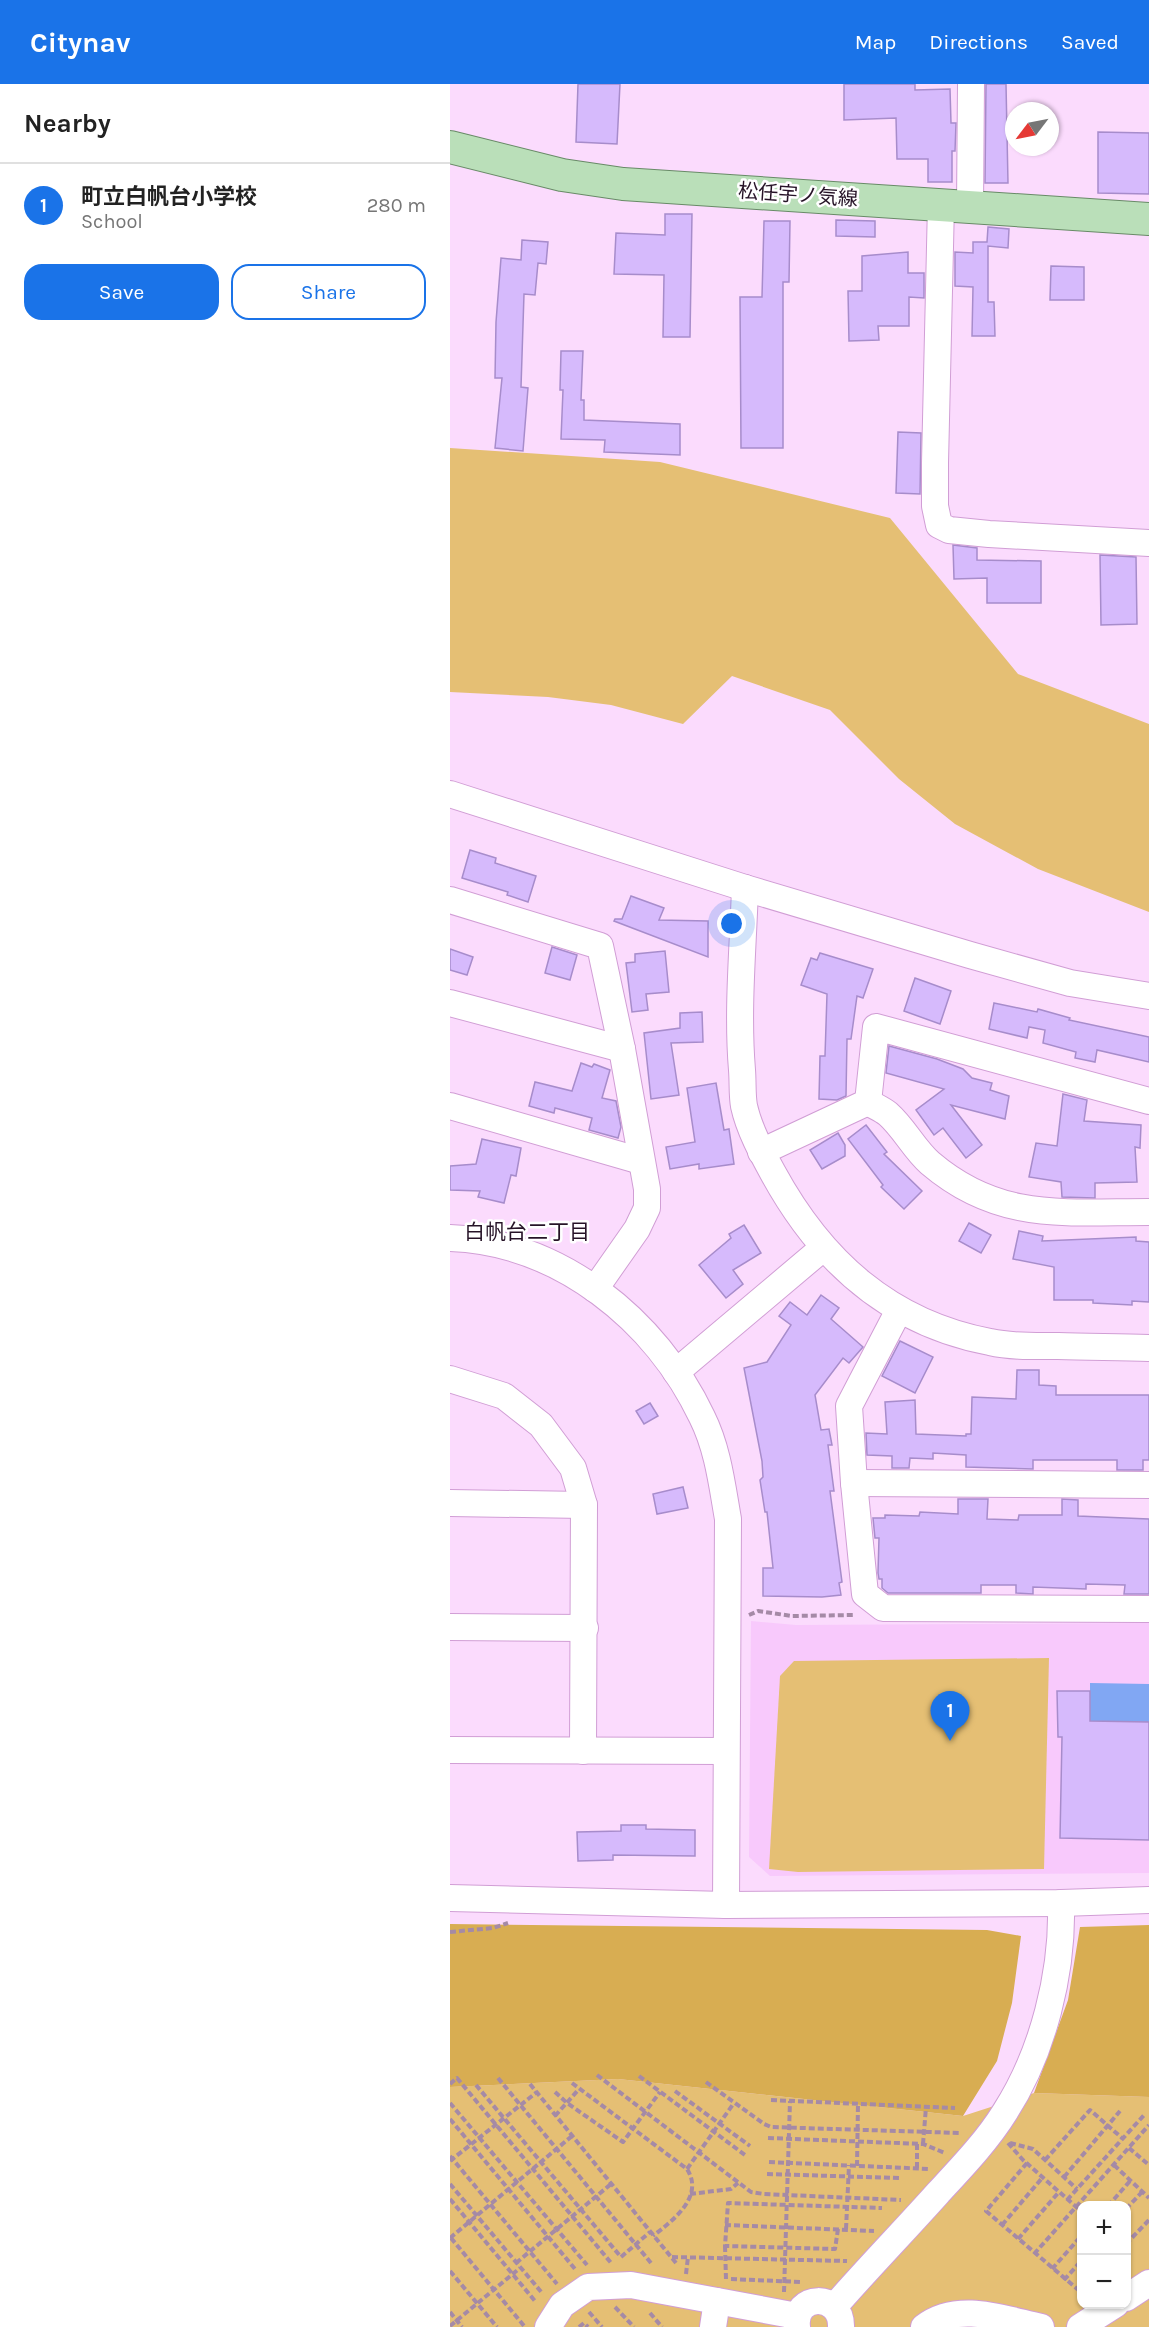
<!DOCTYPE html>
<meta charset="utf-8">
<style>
body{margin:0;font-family:Karla,"Noto Sans JP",sans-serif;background:#f6f6f6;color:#222}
.controls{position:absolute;right:18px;bottom:18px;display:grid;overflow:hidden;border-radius:12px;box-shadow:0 2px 4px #0004}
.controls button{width:54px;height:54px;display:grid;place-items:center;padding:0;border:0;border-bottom:2px solid #e0e0e0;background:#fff;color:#222;font:30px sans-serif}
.compass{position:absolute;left:555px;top:18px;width:54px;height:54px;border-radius:50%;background:#fff;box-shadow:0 2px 4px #0004;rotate:238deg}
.you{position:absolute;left:282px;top:840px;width:21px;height:21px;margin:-15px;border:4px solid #fff;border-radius:50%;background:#1a73e8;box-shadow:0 0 0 9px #1a73e833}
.badge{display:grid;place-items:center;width:39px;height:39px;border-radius:50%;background:#1a73e8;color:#fff;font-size:20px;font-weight:700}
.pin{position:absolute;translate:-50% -50px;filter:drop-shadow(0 2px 3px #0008)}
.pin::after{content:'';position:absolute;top:32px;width:21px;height:18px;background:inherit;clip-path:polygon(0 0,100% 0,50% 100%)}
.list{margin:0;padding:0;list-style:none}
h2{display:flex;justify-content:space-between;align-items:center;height:78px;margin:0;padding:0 24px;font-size:26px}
h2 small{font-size:20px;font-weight:400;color:#767676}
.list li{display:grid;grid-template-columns:39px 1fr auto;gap:18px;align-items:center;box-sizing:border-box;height:84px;padding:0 24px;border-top:2px solid #e0e0e0}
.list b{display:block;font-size:22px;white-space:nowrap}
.list p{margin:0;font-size:20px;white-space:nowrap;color:#767676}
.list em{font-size:20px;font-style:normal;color:#767676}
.actions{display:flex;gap:12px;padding:18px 24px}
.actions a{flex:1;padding:14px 0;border:2px solid #1a73e8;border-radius:18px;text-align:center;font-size:21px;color:#1a73e8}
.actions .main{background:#1a73e8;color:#fff}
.map{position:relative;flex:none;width:699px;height:2243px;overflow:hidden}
header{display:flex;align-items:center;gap:36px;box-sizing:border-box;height:84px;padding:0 30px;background:#1a73e8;color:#fff}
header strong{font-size:28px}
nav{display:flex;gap:33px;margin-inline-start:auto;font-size:21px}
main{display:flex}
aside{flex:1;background:#fff}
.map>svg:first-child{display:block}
</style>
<header>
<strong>Citynav</strong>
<nav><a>Map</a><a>Directions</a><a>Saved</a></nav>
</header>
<main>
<aside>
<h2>Nearby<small></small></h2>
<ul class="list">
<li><span class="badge">1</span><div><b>町立白帆台小学校</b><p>School</p></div><em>280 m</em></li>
</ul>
<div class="actions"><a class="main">Save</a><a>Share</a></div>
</aside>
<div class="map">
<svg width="699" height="2243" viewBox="0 0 699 2243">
<rect width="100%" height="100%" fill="#fbdbfd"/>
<polygon fill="#f8c9fc" points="301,1537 346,1541 699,1539 699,1789 320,1792 299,1773"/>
<g fill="#e5bf74" fill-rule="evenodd">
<polygon points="0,364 210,378 440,434 568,590 699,640 699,828 588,785 505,740 449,695 380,626 282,592 233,640 161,621 98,613 0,608"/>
<polygon points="599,1574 594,1785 348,1788 319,1785 330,1592 344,1577"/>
<path d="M 168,1995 L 513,2032 L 584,2009 L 699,2013 L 699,2243 L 0,2243 L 0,2003 ZM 632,2122 L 676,2122 L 676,2220 L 632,2220 Z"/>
</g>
<g fill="#d8ad52">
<polygon points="0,1840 537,1846 571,1852 562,1919 547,1977 513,2032 168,1995 0,2003"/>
<polygon points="699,1841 699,2013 584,2009 618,1916 630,1843"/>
</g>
<polygon fill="#81a7f3" points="640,1599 699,1600 699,1638 640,1637"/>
<g fill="#d6bafc" stroke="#a78ccb" stroke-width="1.5">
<polygon points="128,0 170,0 167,60 126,58"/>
<polygon points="394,0 465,0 465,6 500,5 501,39 506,39 505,67 502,67 502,98 478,98 478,75 447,75 446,34 394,36"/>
<polygon points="536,0 556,0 558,99 535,99"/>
<polygon points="648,48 699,49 699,110 648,109"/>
<polygon points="215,130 242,130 240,253 213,253 214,191 164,190 166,149 215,151"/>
<polygon points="386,136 425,137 425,153 386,152"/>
<polygon points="314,137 340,137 339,198 333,198 333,364 291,364 290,213 312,213"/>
<polygon points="538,143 559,145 558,164 538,162 538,218 544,218 545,252 522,252 523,203 505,202 505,168 523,169 523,158 537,158"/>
<polygon points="72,156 98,158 96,180 88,179 85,211 74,210 71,303 78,304 73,367 45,364 52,294 45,294 46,238 51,174 71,176"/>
<polygon points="458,168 458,189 474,189 474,214 459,213 459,242 428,242 429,256 399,257 398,207 412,207 412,172"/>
<polygon points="601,182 634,183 634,216 600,216"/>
<polygon points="111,267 133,267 131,316 134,316 134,336 230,340 230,371 154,368 155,356 111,355 113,306 110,306"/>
<polygon points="448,348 471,349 470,410 446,409"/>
<polygon points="503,461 527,464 527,476 591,477 591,519 537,519 537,494 504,495"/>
<polygon points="650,471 686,473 687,540 651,541"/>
<polygon points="20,766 46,774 45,779 86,792 78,818 57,811 58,808 12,794"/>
<polygon points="181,812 214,824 209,836 258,837 258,873 164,837 165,835 172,835"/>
<polygon points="102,863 127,871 120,896 95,889"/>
<polygon points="0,865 23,873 17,891 0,886"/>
<polygon points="215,867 219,908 196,910 198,926 182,928 176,879 185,878 185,870"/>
<polygon points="370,869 423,885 413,914 407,912 401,955 397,955 396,1012 387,1016 369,1015 370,972 375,972 377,910 351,901 361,874 367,876"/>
<polygon points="465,894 501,907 490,940 454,927"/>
<polygon points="544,919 587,928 588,925 620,934 619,936 699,953 699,978 647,966 645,978 625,974 626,968 593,959 595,946 579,943 577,954 539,945"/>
<polygon points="252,928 253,958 221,959 229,1011 201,1015 194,949 230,944 230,929"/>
<polygon points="439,962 487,975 513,985 522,994 542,999 540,1006 559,1012 555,1035 501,1021 532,1061 516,1074 493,1044 484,1051 466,1026 494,1005 436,989"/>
<polygon points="131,979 142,983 144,980 160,986 152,1014 166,1017 171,1043 168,1054 139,1046 142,1034 105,1024 104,1029 79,1022 85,998 122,1007"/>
<polygon points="266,999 274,1046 279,1045 284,1080 249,1085 249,1080 220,1085 216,1063 245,1058 237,1004"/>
<polygon points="613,1010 637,1016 634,1037 691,1041 690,1064 685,1063 687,1098 645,1099 645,1114 612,1113 611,1098 579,1093 586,1059 607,1062"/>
<polygon points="416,1041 437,1068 434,1070 472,1107 454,1125 431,1103 433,1101 398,1055"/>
<polygon points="388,1049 395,1061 395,1072 372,1085 360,1066"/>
<polygon points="32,1055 71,1064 66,1092 61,1091 54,1119 28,1113 30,1107 0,1106 0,1082 26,1080"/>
<polygon points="519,1139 541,1151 531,1169 509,1157"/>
<polygon points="294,1141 311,1169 283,1186 293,1200 276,1214 249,1181 281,1154 279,1150"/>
<polygon points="569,1147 593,1152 592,1157 686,1153 686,1157 699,1158 699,1218 682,1217 682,1221 643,1219 643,1216 604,1216 604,1183 563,1175"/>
<polygon points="371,1211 389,1224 381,1235 413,1263 399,1279 393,1274 365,1311 371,1346 379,1345 382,1361 378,1361 384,1407 380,1407 392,1498 389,1499 391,1511 372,1513 313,1512 313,1484 323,1484 317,1428 315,1428 310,1396 313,1393 312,1377 294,1284 317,1278 341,1241 329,1232 340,1218 357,1231"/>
<polygon points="450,1257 483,1273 465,1309 432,1292"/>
<polygon points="567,1286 589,1286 589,1301 606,1302 606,1311 699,1311 699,1376 693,1376 693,1386 667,1386 667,1376 583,1376 583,1385 516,1383 516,1371 483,1369 483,1375 460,1374 459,1384 442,1384 442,1372 417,1371 416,1349 437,1350 435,1318 465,1316 466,1350 516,1352 516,1350 521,1350 522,1313 566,1315"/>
<polygon points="200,1319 208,1332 194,1340 186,1327"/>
<polygon points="233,1403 238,1424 207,1430 203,1410"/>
<polygon points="508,1415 538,1415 537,1435 568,1436 569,1431 612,1431 612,1415 628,1416 628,1432 699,1435 699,1510 674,1510 675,1501 636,1500 636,1505 583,1503 583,1510 566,1509 566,1501 531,1501 531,1509 438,1509 432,1504 432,1495 429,1495 428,1489 429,1454 425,1454 423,1434 435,1434 435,1431 469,1432 470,1428 508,1430"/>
<polygon points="607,1607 640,1607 640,1637 699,1638 699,1756 610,1754 612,1653 608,1653"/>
<polygon points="171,1741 196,1741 196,1745 245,1746 245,1772 163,1771 163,1776 128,1777 127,1748 171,1747"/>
</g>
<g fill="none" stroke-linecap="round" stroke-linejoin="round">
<defs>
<g id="minor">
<polyline points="491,120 485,379 485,422 489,441 499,446 539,450 699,459"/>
<polyline points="520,122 521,0"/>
<polyline points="0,710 295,804 520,871 620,899 699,912"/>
<path d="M 295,804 C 293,865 287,926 292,986 C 293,998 292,1011 294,1022 C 299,1045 312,1069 323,1089 C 371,1177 439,1239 540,1258 C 562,1263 586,1262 608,1262 C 638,1263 669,1263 699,1264"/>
<polyline points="0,816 150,862 172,965 197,1105 197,1124 187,1145 145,1205"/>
<polyline points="0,919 172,965"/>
<path d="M 418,1018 C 424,1022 432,1025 438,1030 C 454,1044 464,1065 480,1079 C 549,1138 615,1128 699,1128"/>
<polyline points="0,1022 191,1077"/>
<polyline points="311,1068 418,1018 426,943 699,1017"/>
<path d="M 0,1154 C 110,1158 206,1236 252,1333 C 268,1365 272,1401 278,1435 L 276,1821"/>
<polyline points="449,1226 399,1322 404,1399 415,1510 433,1524 699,1525"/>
<polyline points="226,1288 373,1164"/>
<polyline points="0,1295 54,1312 91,1341 123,1384 134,1421 133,1667"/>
<polyline points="404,1399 699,1401"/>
<polyline points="0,1419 134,1421"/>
<polyline points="0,1543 135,1544"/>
<polyline points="0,1666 276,1667"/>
<polyline points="0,1814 276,1821 611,1819 699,1816"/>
<polyline points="676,2214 699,2199"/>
<path d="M 384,2223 C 418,2184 454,2147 488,2109 C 512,2083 537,2057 555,2028 C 593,1969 613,1889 611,1819"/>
<polyline points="98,2243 112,2221 138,2203 181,2201 347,2232"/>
<polyline points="263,2243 267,2217"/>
<path d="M 347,2243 C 343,2209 392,2208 391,2243"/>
<path d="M 474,2243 C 508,2217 554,2235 591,2243"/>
<polyline points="630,2243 666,2220"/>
</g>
<polyline id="major" points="0,63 112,91 173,100 699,135"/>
</defs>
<use href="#minor" stroke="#d19ed5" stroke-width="28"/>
<use href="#major" stroke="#688a67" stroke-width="34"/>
<g stroke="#a58aa6" stroke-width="4" stroke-dasharray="6 3" stroke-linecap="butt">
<polyline points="299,1531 308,1527 342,1532 404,1531"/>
<polyline points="0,1848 43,1844 58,1839"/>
<polyline points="147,1991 301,2108 314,2110 451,2116"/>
<polyline points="189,1992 295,2071"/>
<polyline points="48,1994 201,2179"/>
<polyline points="256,1998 314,2040 321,2043 511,2049"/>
<path d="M 122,1999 L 237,2085 C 255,2113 222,2137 203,2152"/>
<polyline points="0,2000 7,1994 162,2180"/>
<polyline points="80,2000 226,2179"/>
<polyline points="26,2001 171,2173 200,2148"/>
<polyline points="225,2007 300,2062"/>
<polyline points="105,2008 117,2019 173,2058 210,2008"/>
<polyline points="321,2016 505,2024"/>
<polyline points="0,2019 137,2181"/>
<polyline points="105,2032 129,2005"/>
<polyline points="0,2035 125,2185"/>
<polyline points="318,2054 473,2060 495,2069"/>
<polyline points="558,2059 573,2076 632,2128"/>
<polyline points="560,2059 583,2065 627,2105"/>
<polyline points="467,2060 467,2084"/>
<polyline points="473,2060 476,2023"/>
<polyline points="679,2064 699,2081"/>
<polyline points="0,2072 107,2200"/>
<polyline points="595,2076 640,2026 672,2054"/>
<polyline points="0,2077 87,2008"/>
<polyline points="319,2078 480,2085"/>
<polyline points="577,2079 536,2127 632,2209"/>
<polyline points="664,2081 699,2114"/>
<polyline points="407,2082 408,2020"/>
<polyline points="237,2085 284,2019"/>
<polyline points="317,2090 449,2094"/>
<polyline points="614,2093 670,2027"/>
<polyline points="0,2100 93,2210"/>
<polyline points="240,2110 281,2105 288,2099"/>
<polyline points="0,2115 85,2217"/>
<polyline points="617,2116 695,2030"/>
<polyline points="658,2122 680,2097"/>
<polyline points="676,2125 692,2108"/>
<polyline points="275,2141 424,2147"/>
<polyline points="552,2141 593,2093"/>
<polyline points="388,2145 385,2165 275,2162 278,2119 432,2124"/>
<polyline points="396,2145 399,2081"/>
<polyline points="0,2154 122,2052"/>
<polyline points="1,2154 75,2243"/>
<polyline points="568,2155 609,2108"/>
<polyline points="676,2160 699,2136"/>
<polyline points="275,2162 276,2195"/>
<polyline points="584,2170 699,2041"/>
<polyline points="222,2173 397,2177"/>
<polyline points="66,2179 161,2100"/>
<polyline points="602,2185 632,2151"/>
<polyline points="0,2187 47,2243"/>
<polyline points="236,2190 238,2173"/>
<polyline points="281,2195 351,2198"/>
<polyline points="614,2196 632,2176"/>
<polyline points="334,2208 340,2017"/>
<polyline points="165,2223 184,2243"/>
<polyline points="0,2228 12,2243"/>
<polyline points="139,2228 152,2243"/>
<polyline points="200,2229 212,2243"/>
<polyline points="0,2242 70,2184"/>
<polyline points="129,2243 134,2239 138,2243"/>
</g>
<use href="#minor" stroke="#fff" stroke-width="26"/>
<use href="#major" stroke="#badfb9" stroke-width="32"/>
</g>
<g text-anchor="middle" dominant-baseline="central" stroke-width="5" stroke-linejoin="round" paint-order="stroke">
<g font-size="20" fill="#261327" stroke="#fff">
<text transform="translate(348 111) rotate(4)">松任宇ノ気線</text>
</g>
<g font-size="21" fill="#261327" stroke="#fff">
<text x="77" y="1148">白帆台二丁目</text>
</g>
</g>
</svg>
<div class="controls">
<button>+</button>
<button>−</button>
</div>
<svg class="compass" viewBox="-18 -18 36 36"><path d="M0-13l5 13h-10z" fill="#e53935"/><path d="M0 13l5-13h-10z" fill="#767676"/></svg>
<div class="you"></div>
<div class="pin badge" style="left:500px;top:1657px">1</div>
</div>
</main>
